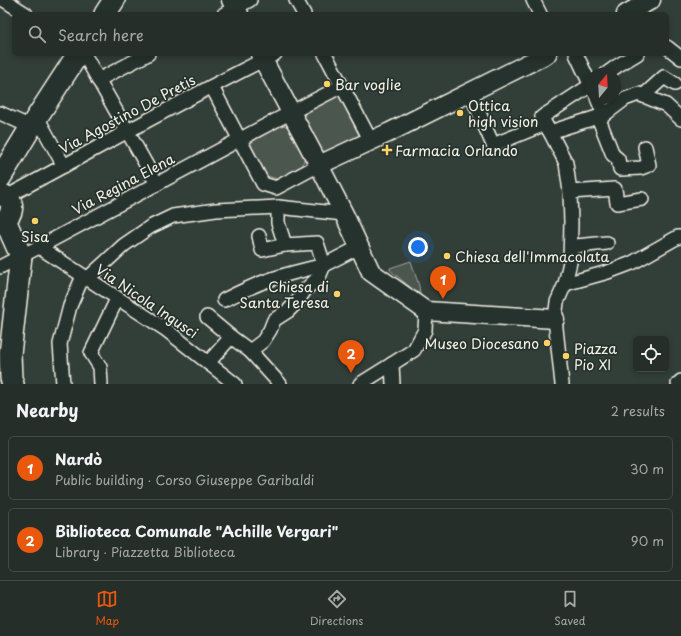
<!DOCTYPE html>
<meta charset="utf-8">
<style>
body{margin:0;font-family:"Playpen Sans",sans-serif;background:#2e3632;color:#f1f3f6}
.controls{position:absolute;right:12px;bottom:12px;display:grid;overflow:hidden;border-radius:6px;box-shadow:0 2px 6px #0003}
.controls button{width:36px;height:36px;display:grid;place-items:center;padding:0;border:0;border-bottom:1px solid #424a47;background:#262e2a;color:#f1f3f6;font:20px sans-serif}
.compass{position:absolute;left:585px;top:68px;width:36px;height:36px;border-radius:50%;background:#262e2a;box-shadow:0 2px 6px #0003;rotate:18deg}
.you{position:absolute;left:418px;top:247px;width:14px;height:14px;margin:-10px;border:3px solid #fff;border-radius:50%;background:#1a73e8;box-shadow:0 0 0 6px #1a73e833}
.badge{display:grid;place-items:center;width:26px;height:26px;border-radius:50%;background:#ea580c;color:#fff;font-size:13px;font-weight:700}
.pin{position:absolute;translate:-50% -33px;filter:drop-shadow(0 1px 2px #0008)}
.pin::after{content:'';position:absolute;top:21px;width:14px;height:12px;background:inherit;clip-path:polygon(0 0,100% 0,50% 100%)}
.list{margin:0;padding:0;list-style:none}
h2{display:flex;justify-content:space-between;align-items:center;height:52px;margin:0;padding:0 16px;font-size:17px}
h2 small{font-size:13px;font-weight:400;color:#a4a8a8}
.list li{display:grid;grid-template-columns:26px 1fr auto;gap:12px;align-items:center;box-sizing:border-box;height:64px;margin:0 8px 8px;padding:0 8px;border:1px solid #424a47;border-radius:6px}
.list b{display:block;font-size:15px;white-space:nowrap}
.list p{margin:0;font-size:13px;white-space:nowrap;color:#a4a8a8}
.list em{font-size:13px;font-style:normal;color:#a4a8a8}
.icon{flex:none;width:22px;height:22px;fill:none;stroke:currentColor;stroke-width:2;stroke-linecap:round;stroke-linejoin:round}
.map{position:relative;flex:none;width:681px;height:384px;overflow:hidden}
.search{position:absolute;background:#262e2a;box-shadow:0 2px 6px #0003;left:12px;right:12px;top:12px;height:44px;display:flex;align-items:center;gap:10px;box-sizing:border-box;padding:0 14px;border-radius:6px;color:#a4a8a8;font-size:15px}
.sheet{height:196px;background:#262e2a}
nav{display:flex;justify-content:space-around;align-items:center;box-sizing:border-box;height:56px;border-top:1px solid #424a47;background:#262e2a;font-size:11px;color:#a4a8a8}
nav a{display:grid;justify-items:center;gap:2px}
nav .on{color:#ea580c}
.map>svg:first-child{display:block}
</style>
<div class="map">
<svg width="681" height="384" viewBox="0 0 681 384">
<rect width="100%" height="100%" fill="#323e38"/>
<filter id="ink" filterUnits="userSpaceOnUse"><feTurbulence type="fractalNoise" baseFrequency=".025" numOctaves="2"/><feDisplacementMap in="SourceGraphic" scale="8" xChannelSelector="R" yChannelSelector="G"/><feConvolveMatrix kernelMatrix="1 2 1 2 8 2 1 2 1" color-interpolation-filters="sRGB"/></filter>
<g filter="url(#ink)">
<g fill="#4c564f" stroke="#a0a49c">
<polygon points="339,95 360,137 327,153 317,150 303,124 305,113"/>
<polygon points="280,124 294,129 306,153 302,166 277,179 264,175 250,146 255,136"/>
<polygon points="411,261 419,286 420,293 417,293 390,270 390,268"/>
</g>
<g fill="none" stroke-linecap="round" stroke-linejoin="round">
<defs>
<g id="street">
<polyline points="4,0 26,14"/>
<polyline points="296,0 304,14"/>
<polyline points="533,0 540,14"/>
<polyline points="224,14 250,0"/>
<polyline points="667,47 681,58"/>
<polyline points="84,54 157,184"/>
<polyline points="325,54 371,141"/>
<polyline points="576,54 591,86"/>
<polyline points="606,74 617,66 637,54"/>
<polyline points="98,80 148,54"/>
<polyline points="212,87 263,184 276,188 319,165"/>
<polyline points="470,92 493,145 545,124 542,117 591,85"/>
<polyline points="643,96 664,77 675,84"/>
<polyline points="597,98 604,115"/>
<polyline points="0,113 31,127"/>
<polyline points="37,117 64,166"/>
<polyline points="598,117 613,155 618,159 620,169 641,168 649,165 645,147"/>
<polyline points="545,124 550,132 566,163 570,192 571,223 570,262 565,284 557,302 555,319 562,384"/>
<polyline points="550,132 604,115 625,99 639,94 666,105 681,119"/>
<polyline points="570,192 615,189 617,203 642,199"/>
<path d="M 6,197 C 96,149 184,99 275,54"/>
<polyline points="278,207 278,223 285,245"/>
<polyline points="576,246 607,243"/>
<polyline points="39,247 165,329 235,384"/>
<polyline points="0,267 39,247 263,127 342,86"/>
<polyline points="87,279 124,245 150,227 173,216 216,210 278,207 344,214"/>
<polyline points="565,284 608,272 632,263 678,237 681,237"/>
<path d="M 224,300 C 238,293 252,286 266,281 C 285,274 305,270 324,265 L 317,243 L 285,245 L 262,250 L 259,236"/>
<polyline points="207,317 231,337"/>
<polyline points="250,351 280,384"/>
<polyline points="208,363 231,337 250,351 263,341 270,330 274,320 288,311 297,302 305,290 319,277 324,265 359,247"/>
<polyline points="63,384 60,344 70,306 83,276"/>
<polyline points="101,384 100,367 91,353 117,299"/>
<polyline points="360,384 392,364"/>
<polyline points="393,384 392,364 414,350 425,330 426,311"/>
<polyline points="678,384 681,381"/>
</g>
<g id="secondary">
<polyline points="231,0 239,14"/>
<polyline points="626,14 651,0"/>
<polyline points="260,54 319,165 344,214 371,272 426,311 555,319"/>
<polyline points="319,165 390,132 547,54"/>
</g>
<g id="primary">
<polyline points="105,14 114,0"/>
<polyline points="0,178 37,117 78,54"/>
<path d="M 0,194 C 16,199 15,216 0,222"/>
<polyline points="5,220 21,256 10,354 11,378 13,384"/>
</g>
</defs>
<use href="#street" stroke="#f4f1e8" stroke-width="16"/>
<use href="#secondary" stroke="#f4f1e8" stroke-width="21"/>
<use href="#primary" stroke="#f4f1e8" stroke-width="24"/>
<use href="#street" stroke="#26332d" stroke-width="13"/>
<use href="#secondary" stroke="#26332d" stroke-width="18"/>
<use href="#primary" stroke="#26332d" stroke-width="21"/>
</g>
</g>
<g fill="#ffd166" stroke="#26332d" stroke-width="1.5">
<circle cx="327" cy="84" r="4"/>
<circle cx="460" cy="113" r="4"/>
<path d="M385 144h4v4h4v4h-4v4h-4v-4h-4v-4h4z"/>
<circle cx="35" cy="221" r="4"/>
<circle cx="447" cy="256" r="4"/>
<circle cx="337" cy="294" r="4"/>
<circle cx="547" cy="343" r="4"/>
<circle cx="566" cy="356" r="4"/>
</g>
<g text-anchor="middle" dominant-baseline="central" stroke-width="3.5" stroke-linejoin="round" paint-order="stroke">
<g font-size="14" fill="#f4f1e8" stroke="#26332d" text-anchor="start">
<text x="335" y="84">Bar voglie</text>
<text x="468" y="105">Ottica<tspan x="468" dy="16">high vision</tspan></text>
<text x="395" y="150">Farmacia Orlando</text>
<text x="35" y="236" text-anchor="middle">Sisa</text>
<text x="455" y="256">Chiesa dell'Immacolata</text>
<text x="329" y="286" text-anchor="end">Chiesa di<tspan x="329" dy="16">Santa Teresa</tspan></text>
<text x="539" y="343" text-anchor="end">Museo Diocesano</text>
<text x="574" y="348">Piazza<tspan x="574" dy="16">Pio XI</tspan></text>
</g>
<g font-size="14" fill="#f4f1e8" stroke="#26332d">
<text transform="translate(127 114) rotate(-28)">Via Agostino De Pretis</text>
<text transform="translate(123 184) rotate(-28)">Via Regina Elena</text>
<text transform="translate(147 301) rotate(34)">Via Nicola Ingusci</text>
</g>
</g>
</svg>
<div class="controls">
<button><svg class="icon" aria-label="locate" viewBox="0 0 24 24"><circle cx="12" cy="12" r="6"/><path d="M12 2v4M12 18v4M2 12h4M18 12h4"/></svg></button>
</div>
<svg class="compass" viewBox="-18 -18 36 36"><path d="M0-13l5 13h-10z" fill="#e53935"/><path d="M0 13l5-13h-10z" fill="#a4a8a8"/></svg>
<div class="you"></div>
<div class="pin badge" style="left:443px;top:299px">1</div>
<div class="pin badge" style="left:351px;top:373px">2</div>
<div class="search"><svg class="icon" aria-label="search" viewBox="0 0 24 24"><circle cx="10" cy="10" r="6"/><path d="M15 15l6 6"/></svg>Search here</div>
</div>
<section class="sheet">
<h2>Nearby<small>2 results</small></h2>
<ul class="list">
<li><span class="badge">1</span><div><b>Nardò</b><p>Public building · Corso Giuseppe Garibaldi</p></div><em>30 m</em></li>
<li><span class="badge">2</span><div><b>Biblioteca Comunale &quot;Achille Vergari&quot;</b><p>Library · Piazzetta Biblioteca</p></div><em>90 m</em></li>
</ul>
</section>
<nav>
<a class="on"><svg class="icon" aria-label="map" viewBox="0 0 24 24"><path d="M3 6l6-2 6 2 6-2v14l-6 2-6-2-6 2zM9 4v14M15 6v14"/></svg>Map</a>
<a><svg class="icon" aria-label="directions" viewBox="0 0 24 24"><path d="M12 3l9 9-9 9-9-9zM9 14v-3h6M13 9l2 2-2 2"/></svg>Directions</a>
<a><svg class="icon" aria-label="saved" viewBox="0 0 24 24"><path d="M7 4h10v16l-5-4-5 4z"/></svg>Saved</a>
</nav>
